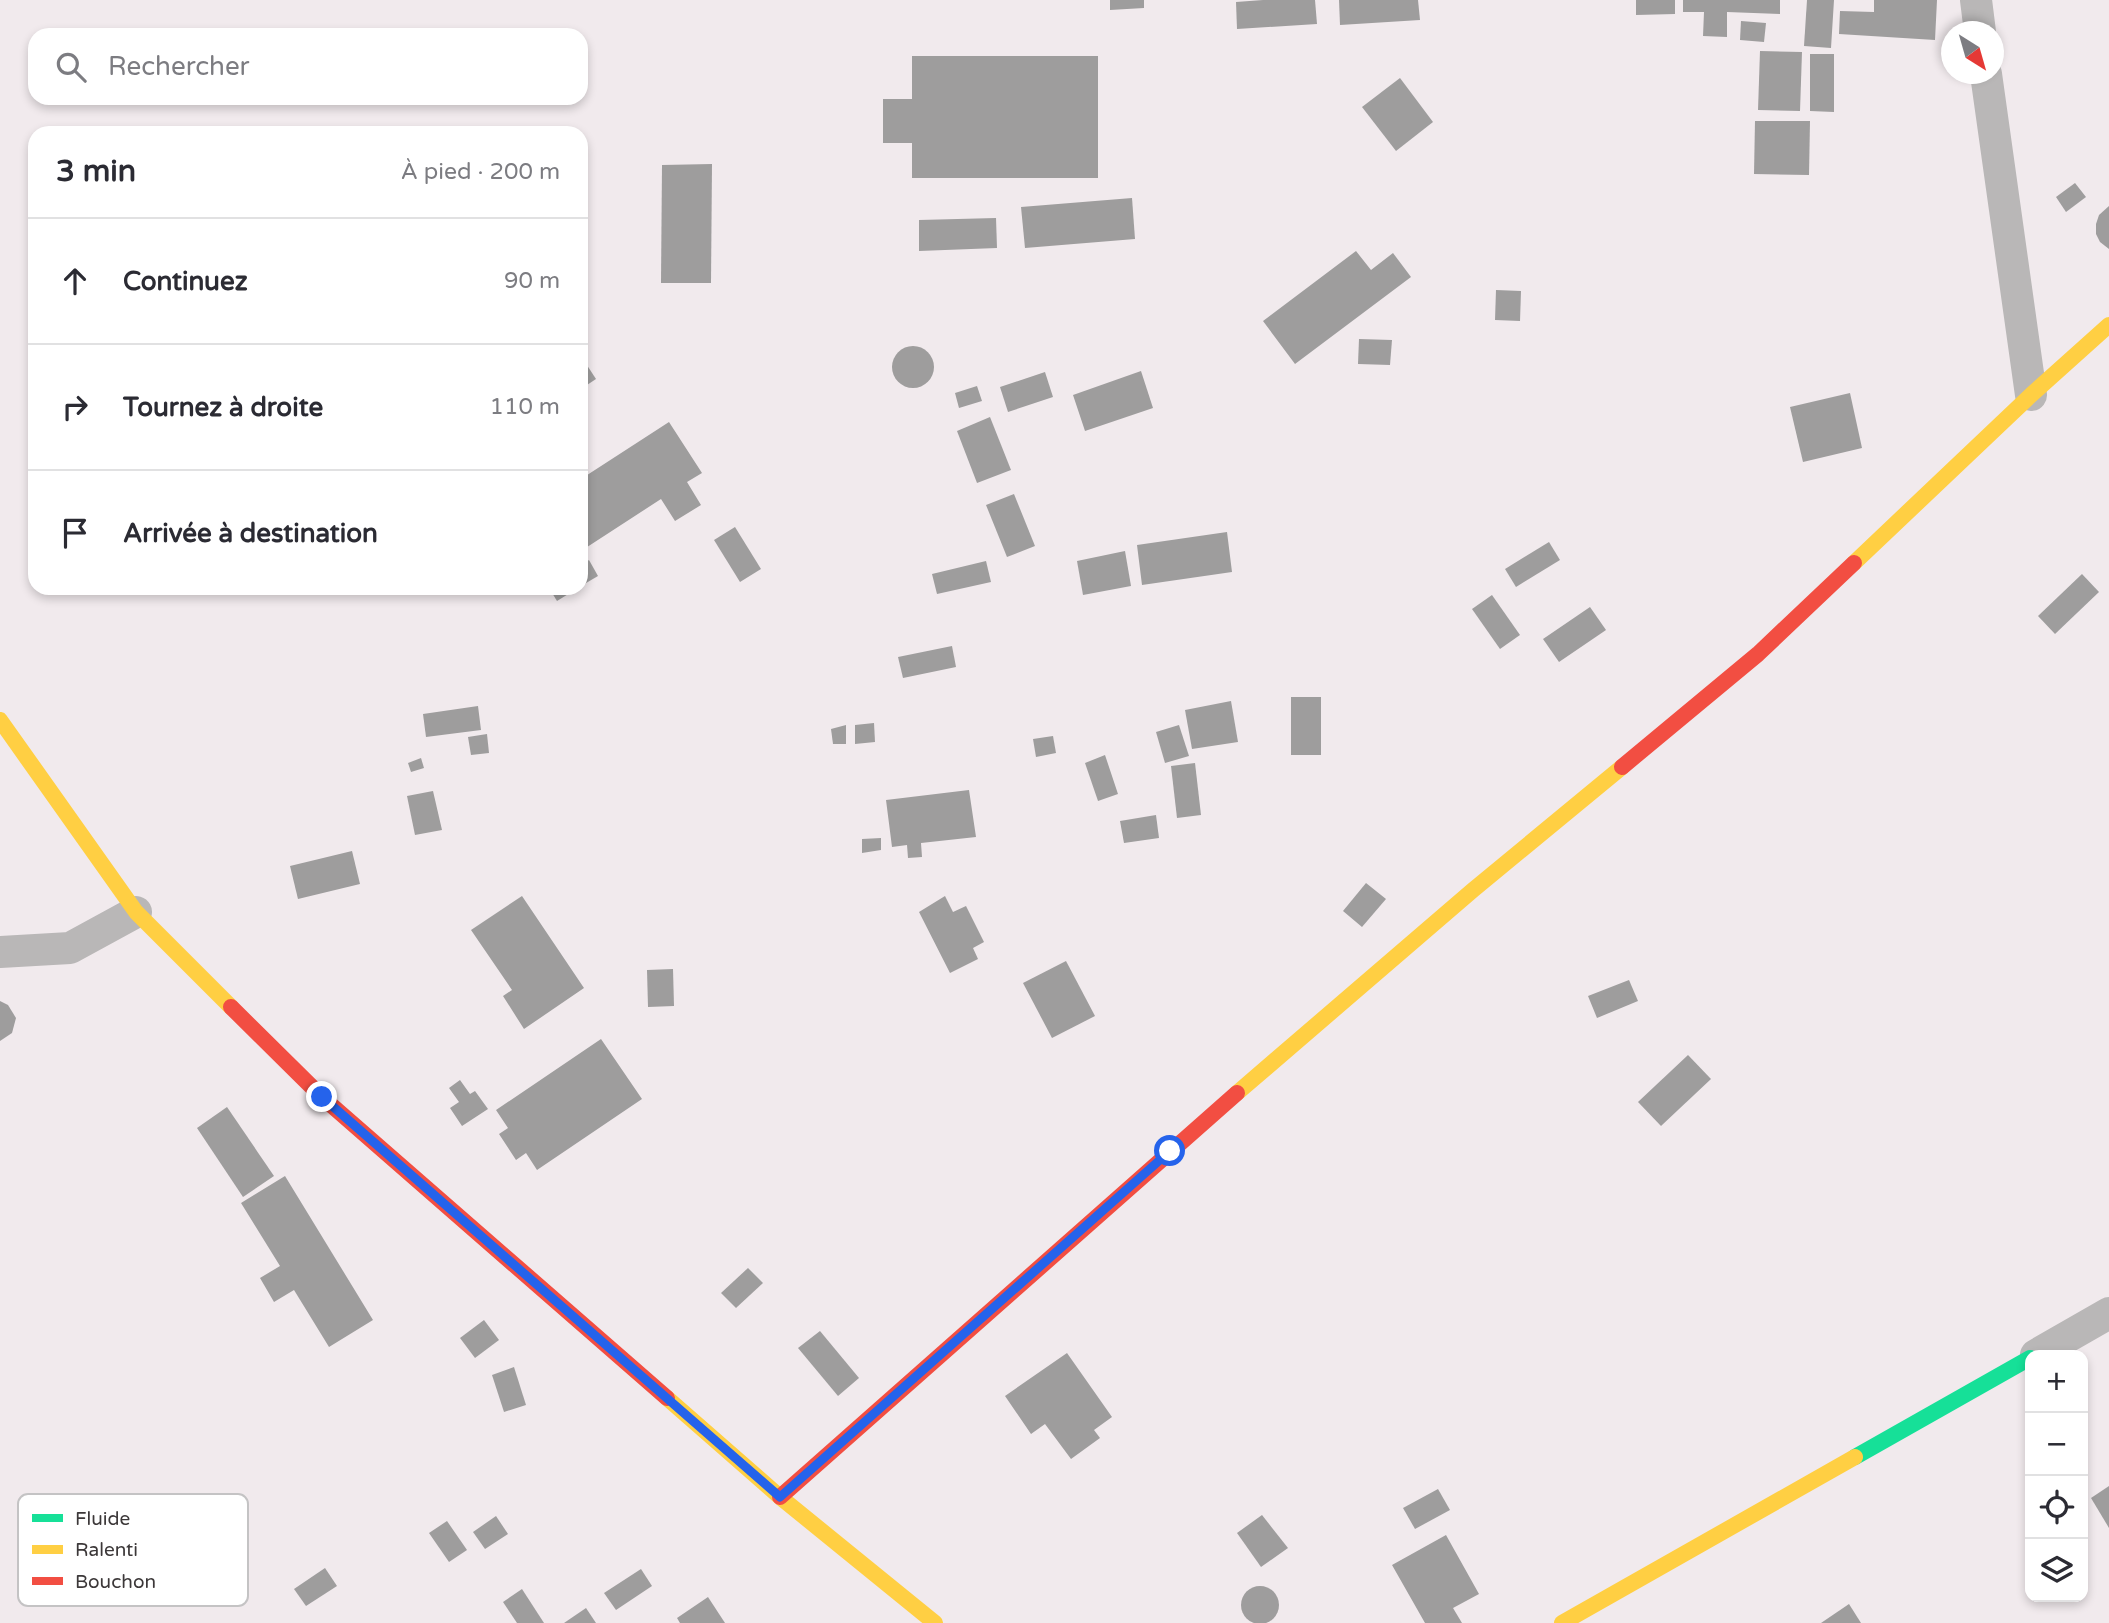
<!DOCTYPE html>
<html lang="fr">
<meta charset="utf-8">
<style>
body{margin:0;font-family:"Varela Round",sans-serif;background:#f2f2f3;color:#2b2b33}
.controls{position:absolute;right:21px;bottom:21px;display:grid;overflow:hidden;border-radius:14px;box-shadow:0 4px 10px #0003}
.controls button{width:63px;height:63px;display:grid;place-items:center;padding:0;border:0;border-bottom:2px solid #e1e1e2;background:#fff;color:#2b2b33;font:35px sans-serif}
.compass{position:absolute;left:1941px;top:21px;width:63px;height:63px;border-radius:50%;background:#fff;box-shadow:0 4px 10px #0003;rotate:143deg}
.stop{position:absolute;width:21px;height:21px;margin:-16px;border:5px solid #2563eb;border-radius:50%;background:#fff}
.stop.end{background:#2563eb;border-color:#fff;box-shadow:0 2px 7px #0008}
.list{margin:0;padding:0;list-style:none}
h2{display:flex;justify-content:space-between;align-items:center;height:91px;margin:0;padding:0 28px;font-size:30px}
h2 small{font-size:23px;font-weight:400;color:#7c7c81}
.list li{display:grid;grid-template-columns:46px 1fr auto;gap:21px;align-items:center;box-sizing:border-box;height:126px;padding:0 28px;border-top:2px solid #e1e1e2}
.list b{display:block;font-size:26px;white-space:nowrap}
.list em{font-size:23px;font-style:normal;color:#7c7c81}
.icon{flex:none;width:38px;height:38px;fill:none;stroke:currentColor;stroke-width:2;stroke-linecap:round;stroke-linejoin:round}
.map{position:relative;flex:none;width:2109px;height:1623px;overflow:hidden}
.search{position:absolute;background:#fff;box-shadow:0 4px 10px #0003;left:28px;top:28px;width:560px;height:77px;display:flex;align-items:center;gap:18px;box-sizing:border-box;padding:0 24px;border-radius:21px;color:#7c7c81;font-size:26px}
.panel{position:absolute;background:#fff;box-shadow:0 4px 10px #0003;left:28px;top:126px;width:560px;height:469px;border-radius:21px}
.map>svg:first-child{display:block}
</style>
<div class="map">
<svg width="2109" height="1623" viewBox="0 0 2109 1623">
<rect width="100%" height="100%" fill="#f1eaed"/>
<g fill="#9e9d9d">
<polygon points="1110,0 1144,0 1144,8 1110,10"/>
<polygon points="1263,0 1315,0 1317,24 1237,29 1236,2"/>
<polygon points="1339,0 1418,0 1420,20 1340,25"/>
<polygon points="1636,0 1675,0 1675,14 1636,15"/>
<polygon points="1683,0 1780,0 1780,14 1727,12 1727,37 1703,36 1704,12 1683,12"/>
<polygon points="1807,0 1834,0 1831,48 1804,46"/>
<polygon points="1874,0 1937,0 1935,40 1839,34 1840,11 1874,12"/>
<polygon points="1741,21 1766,23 1764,42 1740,40"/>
<polygon points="1760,51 1802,52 1800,111 1758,110"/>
<polygon points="1810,54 1834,54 1834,112 1810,111"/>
<polygon points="912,56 1098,56 1098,178 912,178 912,143 883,143 883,99 912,99"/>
<polygon points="1400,78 1433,122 1396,151 1362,107"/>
<polygon points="1755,121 1810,121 1809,175 1754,174"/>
<polygon points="712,164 711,283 661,283 662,165"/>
<polygon points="2075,183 2086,197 2066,212 2056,197"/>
<polygon points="1132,198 1135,239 1025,248 1021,207"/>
<polygon points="2109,206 2109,249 2100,242 2096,234 2096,224 2099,215"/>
<polygon points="996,218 997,248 919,251 919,220"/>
<polygon points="1356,251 1371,270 1393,253 1411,277 1295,364 1263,321"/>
<polygon points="1496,290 1521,291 1520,321 1495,320"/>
<polygon points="1359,339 1392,340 1390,365 1358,364"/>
<circle cx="913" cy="367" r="21"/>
<polygon points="581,356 596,379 581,389"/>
<polygon points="1141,371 1153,408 1085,431 1073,395"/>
<polygon points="1045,372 1053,397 1008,412 1000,387"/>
<polygon points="977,386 982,401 959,408 955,393"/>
<polygon points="1850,393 1862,448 1803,462 1790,407"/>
<polygon points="990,417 1011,470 977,483 957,431"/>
<polygon points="669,422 702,473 687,482 701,505 675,521 661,499 581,551 581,479"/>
<polygon points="1014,494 1035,546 1007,557 986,505"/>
<polygon points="735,527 761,569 740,582 714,540"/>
<polygon points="1227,532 1232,572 1142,585 1137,545"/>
<polygon points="1549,542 1560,560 1516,587 1505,569"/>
<polygon points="1125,551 1131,586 1083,595 1077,561"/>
<polygon points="589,560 598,576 581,586 581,565"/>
<polygon points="986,561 991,582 937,594 932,574"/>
<polygon points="2082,574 2099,592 2055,634 2038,616"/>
<polygon points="549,588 578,588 557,601"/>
<polygon points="1492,595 1520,635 1500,649 1472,609"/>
<polygon points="1590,607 1606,630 1559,662 1543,639"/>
<polygon points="952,646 956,667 903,678 898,657"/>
<rect x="1291" y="697" width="30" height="58"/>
<polygon points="1231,701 1238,742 1192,749 1185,710"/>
<polygon points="478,706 481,730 426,737 423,714"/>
<polygon points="874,723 875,742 855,744 855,725"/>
<polygon points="846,725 846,744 833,744 831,729"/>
<polygon points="1179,725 1189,756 1165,763 1156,732"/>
<polygon points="487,734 489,753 471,755 468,737"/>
<polygon points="1053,736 1056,753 1036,757 1033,739"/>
<polygon points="1105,755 1118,794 1098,801 1085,763"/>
<polygon points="421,758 424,768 411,772 408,763"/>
<polygon points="1195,763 1201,815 1177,818 1171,766"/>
<polygon points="969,790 976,837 921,843 922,857 908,858 907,845 892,847 886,800"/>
<polygon points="433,791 442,830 415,835 407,796"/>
<polygon points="1156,815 1159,838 1124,843 1120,821"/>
<polygon points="881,838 881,850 862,853 862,839"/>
<polygon points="352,851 360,884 298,899 290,866"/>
<polygon points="1366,883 1386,899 1362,927 1343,911"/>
<polygon points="522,896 584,988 524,1029 503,996 512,990 471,930"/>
<polygon points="945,896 953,912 966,906 984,942 973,948 978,959 950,973 919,912"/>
<polygon points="1066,961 1095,1016 1052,1038 1023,983"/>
<polygon points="673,969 674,1006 648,1007 647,970"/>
<polygon points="1629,980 1638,1001 1597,1018 1588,996"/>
<polygon points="0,1001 8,1005 16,1018 12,1033 0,1041"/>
<polygon points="601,1039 642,1099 537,1170 526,1153 516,1160 499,1134 508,1128 496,1110"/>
<polygon points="1688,1055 1711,1079 1661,1126 1638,1102"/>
<polygon points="460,1080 470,1094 475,1091 488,1109 462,1126 450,1108 459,1102 449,1088"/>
<polygon points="227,1107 274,1176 243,1197 197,1128"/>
<polygon points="285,1176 373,1320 329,1347 294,1290 274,1302 260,1278 280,1266 241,1203"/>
<polygon points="748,1268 763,1283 736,1308 721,1293"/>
<polygon points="484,1320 499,1340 475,1358 460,1338"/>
<polygon points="820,1331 859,1378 838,1396 798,1348"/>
<polygon points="1067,1353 1112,1417 1094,1430 1100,1438 1071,1459 1045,1424 1031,1434 1005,1396"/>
<polygon points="514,1367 526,1405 504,1412 492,1375"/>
<polygon points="2109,1486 2109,1528 2091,1498"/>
<polygon points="1438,1489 1450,1510 1415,1529 1403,1508"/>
<polygon points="1262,1515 1288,1548 1261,1567 1237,1533"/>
<polygon points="496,1516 508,1534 485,1549 473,1532"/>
<polygon points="447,1521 467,1550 449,1562 429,1533"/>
<polygon points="1446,1535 1479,1594 1453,1608 1462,1623 1425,1623 1392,1565"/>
<polygon points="325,1568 337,1586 306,1606 294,1589"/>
<polygon points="641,1569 652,1586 616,1610 604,1593"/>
<circle cx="1260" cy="1605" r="19"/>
<polygon points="522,1589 544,1623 517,1623 503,1602"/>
<polygon points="708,1597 725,1623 680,1623 677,1618"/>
<polygon points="1849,1604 1861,1623 1821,1623"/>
<polygon points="586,1608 596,1623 564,1623"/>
</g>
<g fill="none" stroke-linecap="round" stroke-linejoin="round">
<g stroke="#b9b7b7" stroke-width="32">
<polyline points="1976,0 1980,32"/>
<polyline points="1986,74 2031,395"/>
<polyline points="0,952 70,948 136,912"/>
<polyline points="2036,1355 2109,1313"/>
</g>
<polyline stroke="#16e098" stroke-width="16" points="1855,1457 2030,1358"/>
<g stroke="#ffcf43" stroke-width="16">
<polyline points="1854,563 2031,395 2109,325"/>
<polyline points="0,720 136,912 231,1007"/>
<polyline points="1237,1093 1473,890 1622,767"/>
<polyline points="667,1398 780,1497 935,1623"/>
<polyline points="1562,1623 1855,1457"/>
</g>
<g stroke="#f24e42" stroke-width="16">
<polyline points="1622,767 1758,654 1854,563"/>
<polyline points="231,1007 322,1097 667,1398"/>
<polyline points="780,1497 1237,1093"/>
</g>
</g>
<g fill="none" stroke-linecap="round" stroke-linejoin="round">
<polyline stroke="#2563eb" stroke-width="9" points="322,1097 780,1497 1170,1151"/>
</g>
<rect x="18" y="1494" width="230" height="112" rx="10" fill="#fff" stroke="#c4c3c4" stroke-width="2"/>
<rect x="32" y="1514" width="31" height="8" fill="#16e098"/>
<rect x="32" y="1545" width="31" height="9" fill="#ffcf43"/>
<rect x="32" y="1577" width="31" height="8" fill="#f24e42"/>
<g font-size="19" fill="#3c3839">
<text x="75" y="1525">Fluide</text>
<text x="75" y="1556">Ralenti</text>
<text x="75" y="1588">Bouchon</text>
</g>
</svg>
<div class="controls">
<button>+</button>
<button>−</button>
<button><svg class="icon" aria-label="locate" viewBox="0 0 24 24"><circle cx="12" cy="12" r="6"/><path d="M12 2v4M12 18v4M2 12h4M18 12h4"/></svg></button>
<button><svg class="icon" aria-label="layers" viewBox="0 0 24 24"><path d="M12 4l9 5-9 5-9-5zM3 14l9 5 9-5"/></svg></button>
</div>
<svg class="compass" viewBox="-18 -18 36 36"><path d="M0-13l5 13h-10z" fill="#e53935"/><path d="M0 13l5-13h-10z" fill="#7c7c81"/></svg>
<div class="stop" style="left:1170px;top:1151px"></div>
<div class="stop end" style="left:322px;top:1097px"></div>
<div class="search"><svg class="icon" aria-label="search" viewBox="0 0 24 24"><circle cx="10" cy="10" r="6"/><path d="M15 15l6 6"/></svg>Rechercher</div>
<section class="panel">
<h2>3 min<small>À pied · 200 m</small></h2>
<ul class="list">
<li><svg class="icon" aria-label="ahead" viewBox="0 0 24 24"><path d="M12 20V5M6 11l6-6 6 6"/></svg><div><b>Continuez</b></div><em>90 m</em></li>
<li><svg class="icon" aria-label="right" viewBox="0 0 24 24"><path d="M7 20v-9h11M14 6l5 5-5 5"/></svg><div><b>Tournez à droite</b></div><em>110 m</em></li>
<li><svg class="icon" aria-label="arrive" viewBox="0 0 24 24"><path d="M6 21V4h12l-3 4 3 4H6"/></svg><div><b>Arrivée à destination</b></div></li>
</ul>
</section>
</div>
